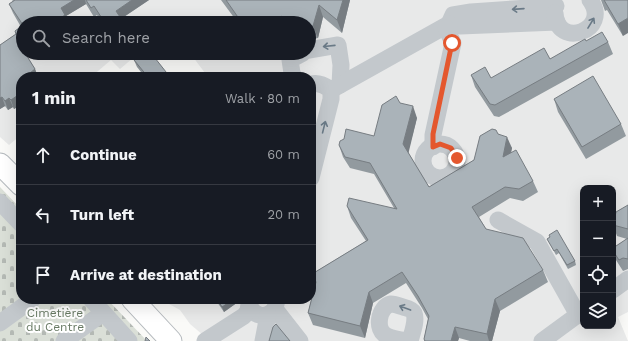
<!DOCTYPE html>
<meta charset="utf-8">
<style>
body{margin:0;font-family:"Work Sans",sans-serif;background:#20242c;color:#f1f3f6}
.controls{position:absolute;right:12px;bottom:12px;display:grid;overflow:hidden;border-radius:8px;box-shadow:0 4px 16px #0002}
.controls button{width:36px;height:36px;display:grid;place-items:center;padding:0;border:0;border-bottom:1px solid #363941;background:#171b24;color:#f1f3f6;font:20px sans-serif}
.stop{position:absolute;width:12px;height:12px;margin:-9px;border:3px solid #e4572e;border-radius:50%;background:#fff}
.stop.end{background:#e4572e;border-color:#fff;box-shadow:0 1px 4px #0008}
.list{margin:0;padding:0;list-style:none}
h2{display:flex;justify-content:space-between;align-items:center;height:52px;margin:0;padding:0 16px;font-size:17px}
h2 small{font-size:13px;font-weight:400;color:#9ea1a6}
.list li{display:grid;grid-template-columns:26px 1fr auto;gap:12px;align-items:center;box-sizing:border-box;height:60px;padding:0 16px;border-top:1px solid #363941}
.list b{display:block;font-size:15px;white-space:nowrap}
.list em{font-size:13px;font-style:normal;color:#9ea1a6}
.icon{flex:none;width:22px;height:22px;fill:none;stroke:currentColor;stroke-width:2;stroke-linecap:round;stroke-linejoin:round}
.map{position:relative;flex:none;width:628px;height:341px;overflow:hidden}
.search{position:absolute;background:#171b24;box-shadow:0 4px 16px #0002;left:16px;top:16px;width:300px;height:44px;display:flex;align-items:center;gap:10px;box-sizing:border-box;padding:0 14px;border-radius:22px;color:#9ea1a6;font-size:15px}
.panel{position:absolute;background:#171b24;box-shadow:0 4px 16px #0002;left:16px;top:72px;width:300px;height:232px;border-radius:16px}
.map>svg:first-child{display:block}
</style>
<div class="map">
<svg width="628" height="341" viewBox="0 0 628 341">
<defs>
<pattern id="cemetery-stones" width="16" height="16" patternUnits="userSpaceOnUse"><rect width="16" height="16" fill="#dadfd7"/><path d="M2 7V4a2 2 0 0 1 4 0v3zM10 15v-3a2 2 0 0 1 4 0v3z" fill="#b4b9b4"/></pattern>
</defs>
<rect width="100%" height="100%" fill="#fafaf8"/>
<path fill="#e8e9e9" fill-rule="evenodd" d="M 0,0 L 628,0 L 628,312 L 618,317 L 628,341 L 210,341 L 190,324 L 180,310 L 160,299 L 311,299 L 311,77 L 208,77 L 190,53 L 309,53 L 309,23 L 23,23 L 23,53 L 139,53 L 120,69 L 111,60 L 91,77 L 21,77 L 21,135 L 9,145 L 0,137 ZM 583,188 L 613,188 L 613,326 L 583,326 Z"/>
<polygon fill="url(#cemetery-stones)" points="0,187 21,209 21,299 107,299 147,341 0,341"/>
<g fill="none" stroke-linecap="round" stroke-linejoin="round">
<defs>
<g id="major">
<polyline points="0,164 21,185"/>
<polyline points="132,299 171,341"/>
</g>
</defs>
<use href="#major" stroke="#b5babe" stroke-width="23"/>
<g stroke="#c3c8cc" stroke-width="17">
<polyline points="556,6 471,12 453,15 449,24 460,26 557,22"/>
<path d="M 555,13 C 557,50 612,30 590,0"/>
<polyline points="309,50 338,45 341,65 340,85"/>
<polyline points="294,77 292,73 290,60 303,53"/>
<path d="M 311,84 C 319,82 325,86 331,90 L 331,99 L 311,178"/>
<polyline points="331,90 449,24"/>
<circle cx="440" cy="161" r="17"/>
<polyline points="433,147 433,135 453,43 446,28"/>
<polyline points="0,202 21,224"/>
<polyline points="498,220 537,242 578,315"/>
<polyline points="613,290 628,279"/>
<polyline points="91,299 129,341"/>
<path d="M 249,299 C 249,315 264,321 275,309 L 277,299"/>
<polyline points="275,309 300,341"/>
<polyline points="0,323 33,299"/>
<polyline points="64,341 103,313"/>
<polyline points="205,341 244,316 248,311 249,304"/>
<polyline points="263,341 268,315"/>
<path d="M 409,341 C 402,340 393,339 387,336 C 374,330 379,306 391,304 C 395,304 400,306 403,307 C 407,308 412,309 414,313 C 417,321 412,333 410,341"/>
<polyline points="542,341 583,311"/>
</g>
<use href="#major" stroke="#fff" stroke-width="21"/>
</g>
<g fill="#929a9f">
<polygon points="12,0 149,0 121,19 124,23 102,23 97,15 94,17 86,4 66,16 23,23 26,55 35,69 38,77 21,77 21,105 14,109 13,107 8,110 5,106 0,109 0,45 16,34 15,31 21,27 13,13 9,4 13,1"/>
<polygon points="221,0 350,0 342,33 323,17 318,38 309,40 309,23 238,23"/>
<polygon points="601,0 628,0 623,36 607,10 605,11"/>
<polygon points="586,41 608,42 613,54 499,117 494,116 475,87 471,75 491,78 550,59"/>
<polygon points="134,60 170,77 145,77 137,67"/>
<polygon points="554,99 621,124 626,136 586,159 558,112"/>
<polygon points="400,103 417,118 408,152 429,187 474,160 498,134 512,148 511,153 533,181 538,192 523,201 510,198 479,217 486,229 543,270 548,282 500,311 492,341 470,341 459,338 458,341 424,341 424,339 428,319 422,308 406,283 373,303 365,338 313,325 308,313 315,284 312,274 366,241 351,218 347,206 394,208 374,174 350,168 343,157 339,145 374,136"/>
<polygon points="628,205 628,269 623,271 616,260 613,252 613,248 627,239 617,236 613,225"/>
<polygon points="549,235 575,261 576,265 568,269 559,253 556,255 549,242 547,239 550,237"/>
<polygon points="215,299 237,299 238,302 224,312"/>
</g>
<g fill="#777d82">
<polygon points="74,0 85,0 86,4 66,16 68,23 53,23 61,8"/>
<polygon points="132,0 149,0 119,20 116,11"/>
<polygon points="343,0 350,0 342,33 337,20"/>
<polygon points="319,5 323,17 318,38 313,26"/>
<polygon points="282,16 285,23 273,23"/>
<polygon points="628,18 628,33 623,36 618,24"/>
<polygon points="23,46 23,53 29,53 24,56 21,47"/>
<polygon points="35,69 38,77 31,77 30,73"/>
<polygon points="21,93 21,105 14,109 11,100"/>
<polygon points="2,97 5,106 0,109 0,98"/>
<polygon points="9,98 13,107 8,110 5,101"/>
<polygon points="413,106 417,118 408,155 403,144"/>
<polygon points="507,137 512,148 507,169 503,157"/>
<polygon points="369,292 373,303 365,338 360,326"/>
<polygon points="234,299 237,299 238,302 224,312 222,307"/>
<polygon points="495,299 500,311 492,341 489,341 487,334"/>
<polygon points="455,327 459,338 458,341 451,341"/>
</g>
<g fill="#aab3b9" stroke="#777d82">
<polygon points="15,0 74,0 61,8 65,15 53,23 23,23 23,25 9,4"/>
<polygon points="86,0 132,0 116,11 124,23 105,23 94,6 91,8"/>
<polygon points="226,0 343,0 337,20 319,5 313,26 309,27 309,23 288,23 282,16 273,23 261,23 259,20 255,23 242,23"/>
<polygon points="604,0 628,0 628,18 618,24"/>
<polygon points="23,25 23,46 21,47 23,50 23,53 25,53 35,69 30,73 32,77 21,77 21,93 11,100 9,98 5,101 2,97 0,98 0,45 16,34 15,31"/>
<polygon points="602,32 608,42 495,105 490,104 471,75 485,67 491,78 544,48 550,59 585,39 586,41"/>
<polygon points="142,53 151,53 170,77 148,77 134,60"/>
<polygon points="593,76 621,124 582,147 554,99"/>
<polygon points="396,96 400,103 413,106 403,144 429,187 474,160 480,136 492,129 496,130 498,134 507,137 503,157 516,150 533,181 519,189 505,187 472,207 486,229 523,238 543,270 495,299 487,334 455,327 451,341 425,341 424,339 429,316 418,296 402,272 369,292 360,326 308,313 316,282 312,274 368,240 347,206 349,198 397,209 370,163 345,157 339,145 340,141 344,139 346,129 374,136 382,105"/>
<polygon points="628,205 628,229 613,225 616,212"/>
<polygon points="557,230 575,261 567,265 557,249 554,251 547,239 550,237 549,235"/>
<polygon points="628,238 628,259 623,258 619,260 613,251 613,248"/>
<polygon points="217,299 234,299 222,307"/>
<polygon points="276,324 290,341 269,341 273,327"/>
<polygon points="146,337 150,341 145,341"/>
</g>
<defs><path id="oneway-shaft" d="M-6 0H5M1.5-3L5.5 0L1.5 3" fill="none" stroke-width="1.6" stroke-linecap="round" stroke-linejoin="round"/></defs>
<g stroke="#6a7a87">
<use href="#oneway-shaft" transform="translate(518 9) rotate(176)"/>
<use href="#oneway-shaft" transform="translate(591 23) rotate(-59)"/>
<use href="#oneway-shaft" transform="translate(329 46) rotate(174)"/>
<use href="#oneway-shaft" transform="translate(324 127) rotate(-76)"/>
<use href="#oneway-shaft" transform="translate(405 308) rotate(-160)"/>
</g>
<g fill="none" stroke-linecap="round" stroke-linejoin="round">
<polyline stroke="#e4572e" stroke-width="5" points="452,43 433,134 433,147 440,144 451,148 457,158"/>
</g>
<g text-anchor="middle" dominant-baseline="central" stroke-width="4" stroke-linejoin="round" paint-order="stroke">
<g font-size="12" fill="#687a64" stroke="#fff">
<text x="55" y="313">Cimetière<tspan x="55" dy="14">du Centre</tspan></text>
</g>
</g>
</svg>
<div class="controls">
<button>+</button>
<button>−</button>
<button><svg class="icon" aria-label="locate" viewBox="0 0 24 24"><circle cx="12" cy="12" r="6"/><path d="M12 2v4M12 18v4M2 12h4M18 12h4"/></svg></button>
<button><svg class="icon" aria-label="layers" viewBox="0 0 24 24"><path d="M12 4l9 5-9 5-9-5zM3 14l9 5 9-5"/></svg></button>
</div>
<div class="stop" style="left:452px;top:43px"></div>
<div class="stop end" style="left:457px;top:158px"></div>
<div class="search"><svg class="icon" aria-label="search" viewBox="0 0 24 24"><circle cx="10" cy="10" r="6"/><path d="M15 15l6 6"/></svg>Search here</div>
<section class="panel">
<h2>1 min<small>Walk · 80 m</small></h2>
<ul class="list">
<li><svg class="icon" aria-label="ahead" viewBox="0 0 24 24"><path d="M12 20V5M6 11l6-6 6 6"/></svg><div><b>Continue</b></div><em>60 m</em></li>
<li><svg class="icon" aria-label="left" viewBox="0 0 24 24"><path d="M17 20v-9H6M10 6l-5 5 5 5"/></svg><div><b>Turn left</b></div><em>20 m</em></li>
<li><svg class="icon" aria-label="arrive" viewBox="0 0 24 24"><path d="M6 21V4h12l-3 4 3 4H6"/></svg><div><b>Arrive at destination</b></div></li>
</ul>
</section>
</div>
